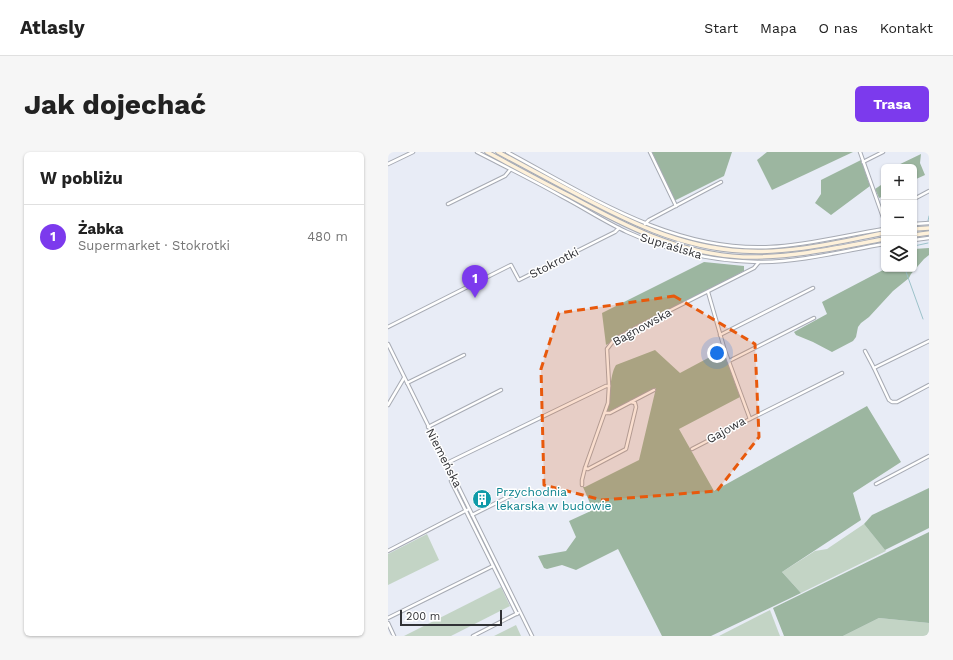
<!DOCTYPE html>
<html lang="pl">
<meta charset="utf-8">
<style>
body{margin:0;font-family:"Work Sans",sans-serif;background:#f6f6f6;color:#222}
.controls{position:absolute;right:12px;top:12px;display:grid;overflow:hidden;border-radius:6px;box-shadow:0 1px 3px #0004}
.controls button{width:36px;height:36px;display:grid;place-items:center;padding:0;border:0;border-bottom:1px solid #e0e0e0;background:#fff;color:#222;font:20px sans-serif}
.scale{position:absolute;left:12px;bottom:10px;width:102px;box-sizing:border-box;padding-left:4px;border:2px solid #313236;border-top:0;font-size:11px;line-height:14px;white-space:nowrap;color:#313236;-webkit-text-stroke:3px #fff;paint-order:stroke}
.you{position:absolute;left:329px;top:201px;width:14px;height:14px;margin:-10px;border:3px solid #fff;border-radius:50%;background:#1a73e8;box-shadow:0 0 0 6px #1a73e833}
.badge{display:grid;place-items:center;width:26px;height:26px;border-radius:50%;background:#7c3aed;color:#fff;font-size:13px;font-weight:700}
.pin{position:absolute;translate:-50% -33px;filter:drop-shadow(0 1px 2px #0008)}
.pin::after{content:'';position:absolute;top:21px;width:14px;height:12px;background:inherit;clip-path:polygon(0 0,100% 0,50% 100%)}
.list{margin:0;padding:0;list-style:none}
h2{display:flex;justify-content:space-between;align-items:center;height:52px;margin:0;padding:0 16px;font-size:17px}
h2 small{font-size:13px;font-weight:400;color:#767676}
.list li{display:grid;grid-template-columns:26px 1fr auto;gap:12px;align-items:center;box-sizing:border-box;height:64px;padding:0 16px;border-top:1px solid #e0e0e0}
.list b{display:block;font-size:15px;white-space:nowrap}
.list p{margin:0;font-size:13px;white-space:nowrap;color:#767676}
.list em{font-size:13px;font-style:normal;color:#767676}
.icon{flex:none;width:22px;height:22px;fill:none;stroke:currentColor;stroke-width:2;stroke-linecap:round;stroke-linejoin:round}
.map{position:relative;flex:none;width:541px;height:484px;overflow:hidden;border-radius:6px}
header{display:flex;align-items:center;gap:24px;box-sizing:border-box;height:56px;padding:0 20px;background:#fff;border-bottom:1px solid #e0e0e0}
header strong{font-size:19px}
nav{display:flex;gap:22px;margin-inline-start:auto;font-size:14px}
.intro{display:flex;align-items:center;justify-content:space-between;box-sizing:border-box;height:96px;padding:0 24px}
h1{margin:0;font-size:28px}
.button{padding:10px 18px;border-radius:6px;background:#7c3aed;color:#fff;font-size:14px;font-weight:700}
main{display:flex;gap:24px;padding:0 24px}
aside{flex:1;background:#fff;border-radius:6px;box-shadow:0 1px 3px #0004}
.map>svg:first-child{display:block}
</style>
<header>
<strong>Atlasly</strong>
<nav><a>Start</a><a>Mapa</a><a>O nas</a><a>Kontakt</a></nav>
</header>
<div class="intro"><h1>Jak dojechać</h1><a class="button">Trasa</a></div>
<main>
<aside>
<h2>W pobliżu<small></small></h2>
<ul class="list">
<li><span class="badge">1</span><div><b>Żabka</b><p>Supermarket · Stokrotki</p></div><em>480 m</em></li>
</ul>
</aside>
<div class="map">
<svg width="541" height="484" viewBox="0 0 541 484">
<rect width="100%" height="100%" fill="#e8ecf6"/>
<g fill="#c3d4c5">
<polygon points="476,372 498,399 413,441 394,420 427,399 439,397"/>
<polygon points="39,382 51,408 0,433 0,402"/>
<polygon points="113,435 122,454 63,484 16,484"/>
<polygon points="382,458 392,484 331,484"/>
<polygon points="491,466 541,471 541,484 455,484"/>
<polygon points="128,473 133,484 106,484"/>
</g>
<g fill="#9cb6a0">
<polygon points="264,0 344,0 336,24 286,49"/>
<polygon points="379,0 465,0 384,38 369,8"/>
<polygon points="533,2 532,11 537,23 526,28 526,15 506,15"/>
<polygon points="473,8 482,34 443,63 427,51 433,42 433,28"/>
<polygon points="496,31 496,44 491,46 487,37"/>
<polygon points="541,96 541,103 536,107 523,122 521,126 505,139 481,165 473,171 470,175 468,185 465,189 444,200 425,190 408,183 406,180 439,162 434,150 497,117 526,117 526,97"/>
<polygon points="316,110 356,114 356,119 218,193 214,161"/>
<path d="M 267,198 L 292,221 L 335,198 L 352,245 L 291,277 L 326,339 L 479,254 L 513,310 L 465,341 L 473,368 L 394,420 L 413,441 L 323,484 L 274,484 L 230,397 L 188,418 L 174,413 L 159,417 L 156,416 L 150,404 L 178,399 L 188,385 L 181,369 L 205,358 L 195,335 L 197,335 L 251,308 L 268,236 L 218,261 C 223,246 221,224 228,213 Z"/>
<polygon points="541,336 541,376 497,398 476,372 484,363"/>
<polygon points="541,380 541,471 491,466 455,484 396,484 385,456"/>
</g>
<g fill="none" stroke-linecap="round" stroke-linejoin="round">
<g stroke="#9cc2ca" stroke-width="1">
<polyline points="540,69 541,64"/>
<polyline points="526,94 540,91"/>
<polyline points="517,117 535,167"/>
</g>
<defs>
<g id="minor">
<path d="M 89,0 C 118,15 147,29 175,45 C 196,56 217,70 239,80 C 280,99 325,109 370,110 C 413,110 455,99 496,92"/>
<path d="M 119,0 C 201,44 285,100 382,95 C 421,93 458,83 496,77"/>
<polyline points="262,0 288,54"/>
<polyline points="472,0 496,68"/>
<polyline points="475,10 495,0"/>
<polyline points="0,12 25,0"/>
<polyline points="526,47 541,39"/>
<polyline points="60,52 117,24 122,18"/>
<polyline points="257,72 261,68 333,30"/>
<polyline points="526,72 541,71"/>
<polyline points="526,88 541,86"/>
<polyline points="0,175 123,113 131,128 227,80 231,76"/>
<polyline points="332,183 425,136"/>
<polyline points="541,189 486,216 501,248 504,250 509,250 541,233"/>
<polyline points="0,192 144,484"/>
<polyline points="477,199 486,216"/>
<polyline points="341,209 426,166"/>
<polyline points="19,231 76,203"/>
<polyline points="0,253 16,226"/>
<polyline points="217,261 222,261 266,238"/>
<polyline points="362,267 454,221"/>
<polyline points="40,275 113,238"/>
<polyline points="304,297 362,267 337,199 320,140"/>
<polyline points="59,311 218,234 221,234"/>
<polyline points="197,316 200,317 238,297 248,255 247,251 243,250"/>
<polyline points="63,329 129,462"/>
<polyline points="488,332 541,304"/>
<polyline points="194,333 194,328 197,316 220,251 221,234 219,197 226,188 251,174 366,116 371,110"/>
<polyline points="84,363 132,339"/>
<polyline points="0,399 81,357"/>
<polyline points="0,466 105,414"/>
<polyline points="0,471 6,484"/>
<polyline points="85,484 130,461"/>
</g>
<g id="secondary">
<path d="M 99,0 C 127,15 154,30 182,44 C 237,74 291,102 355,105 C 403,106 449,96 496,87"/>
<path d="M 110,0 C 134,13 159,26 183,39 C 237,68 292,96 355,99 C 403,102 450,90 496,81"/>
<polyline points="526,77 541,76"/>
<polyline points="526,83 541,81"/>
</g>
</defs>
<use href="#minor" stroke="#a7abb4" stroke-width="4.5"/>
<use href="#secondary" stroke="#a7abb4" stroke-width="5.5"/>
<use href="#minor" stroke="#fff" stroke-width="2.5"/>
<use href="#secondary" stroke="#fef1da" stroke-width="3.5"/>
</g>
<path fill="#e8590c" fill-opacity="0.2" stroke="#e8590c" stroke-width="3" stroke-dasharray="8 5" stroke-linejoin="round" d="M 286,144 L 367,192 L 371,285 L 329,339 L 214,348 L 156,333 L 153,217 L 171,161 Z"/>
<defs>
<symbol id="building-disc" viewBox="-11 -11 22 22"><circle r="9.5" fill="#0f9aa8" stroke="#fff"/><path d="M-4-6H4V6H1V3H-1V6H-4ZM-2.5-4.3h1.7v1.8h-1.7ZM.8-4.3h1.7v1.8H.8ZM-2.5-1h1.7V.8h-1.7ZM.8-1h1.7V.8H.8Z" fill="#fff"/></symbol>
</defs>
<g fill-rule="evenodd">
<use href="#building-disc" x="83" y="336" width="22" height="22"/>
</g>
<g text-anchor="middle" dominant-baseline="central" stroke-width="3" stroke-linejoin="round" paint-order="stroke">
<g font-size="12" fill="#313236" stroke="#fff">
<text transform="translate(283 94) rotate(17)">Supraślska</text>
<text transform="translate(166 111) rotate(-27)">Stokrotki</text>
<text transform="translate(254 175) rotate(-29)">Bagnowska</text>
<text transform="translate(338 278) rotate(-29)">Gajowa</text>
<text transform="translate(56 306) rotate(63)">Niemeńska</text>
</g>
<g font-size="12" fill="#0d838f" stroke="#fff" text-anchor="start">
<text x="108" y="340">Przychodnia<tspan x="108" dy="14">lekarska w budowie</tspan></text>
</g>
</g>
</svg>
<div class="controls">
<button>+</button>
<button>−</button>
<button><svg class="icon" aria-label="layers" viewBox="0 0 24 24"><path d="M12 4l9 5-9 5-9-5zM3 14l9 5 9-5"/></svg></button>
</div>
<div class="scale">200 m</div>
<div class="you"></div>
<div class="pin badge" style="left:87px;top:146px">1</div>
</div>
</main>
